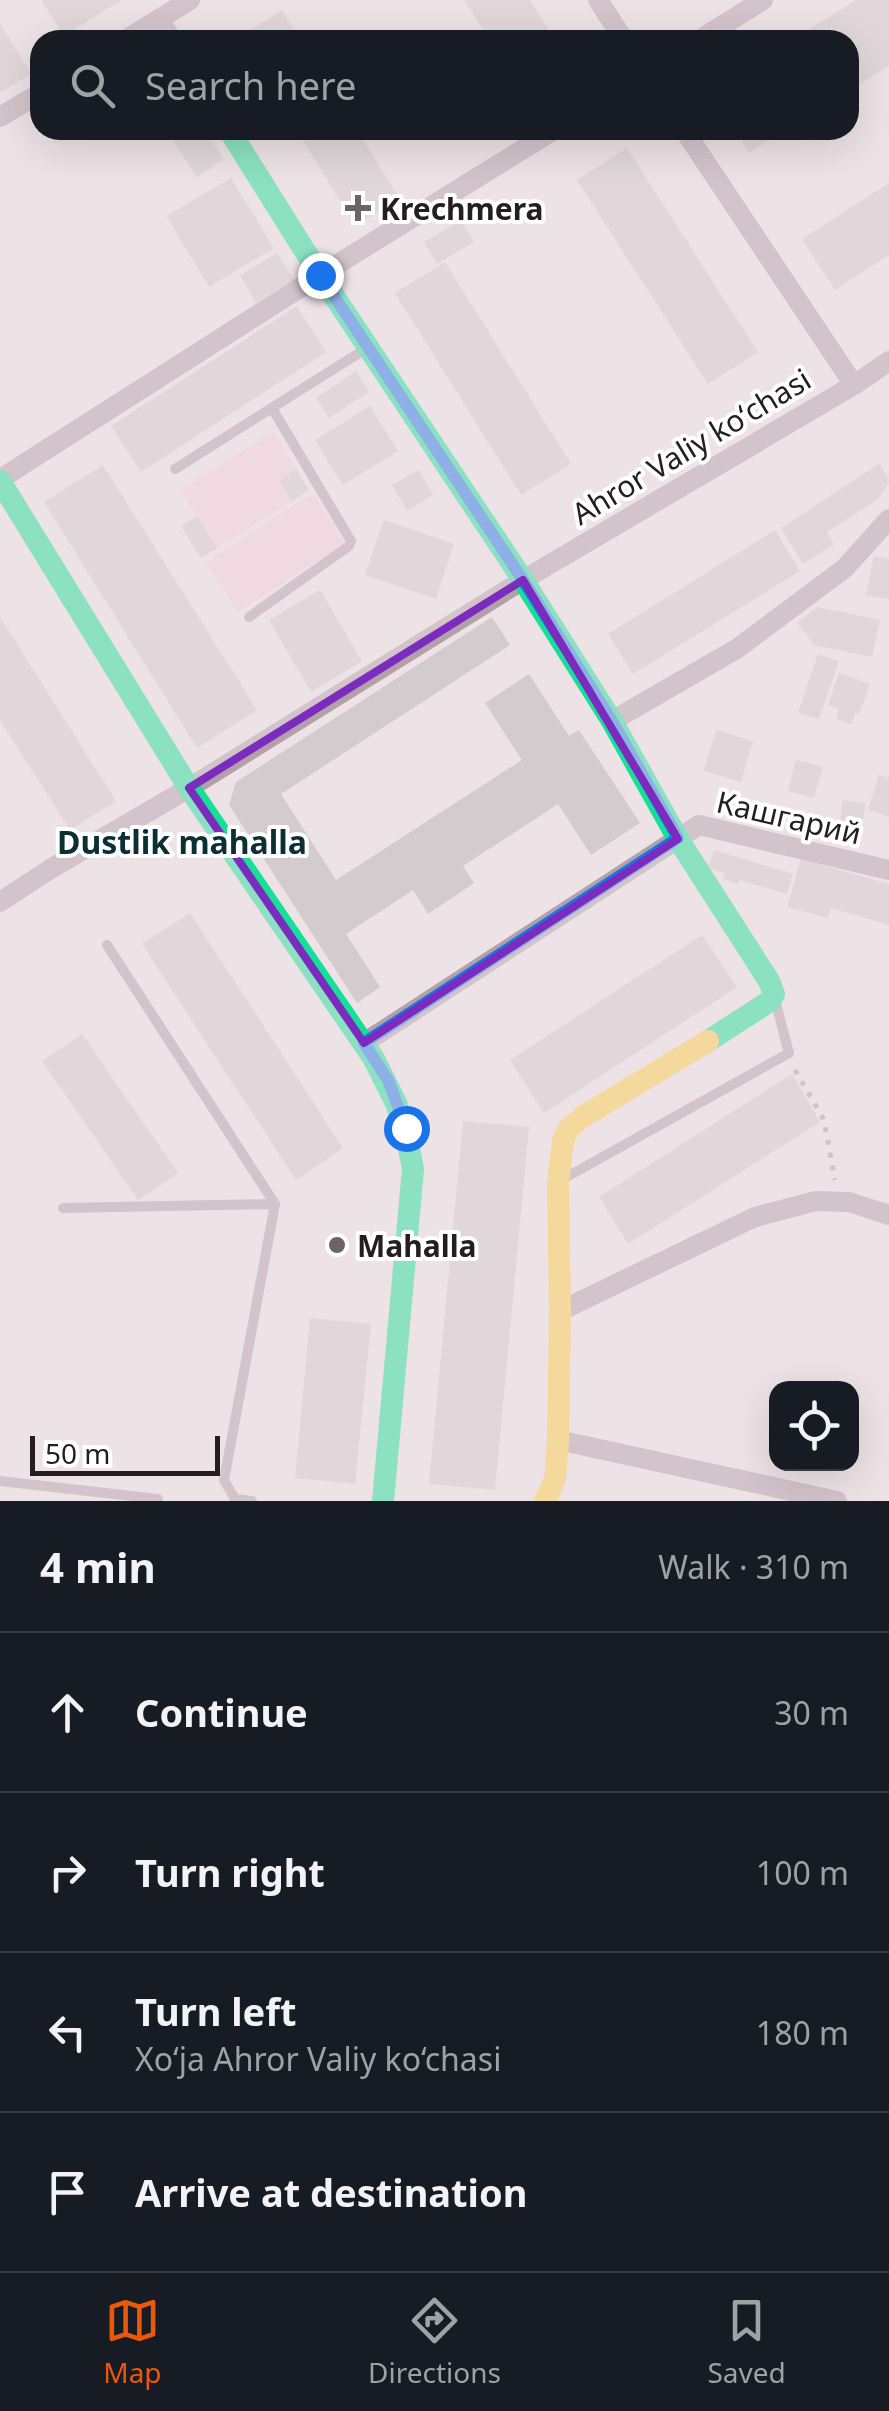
<!DOCTYPE html>
<meta charset="utf-8">
<style>
body{margin:0;font-family:"Noto Sans",sans-serif;background:#20242c;color:#f1f3f6}
.controls{position:absolute;right:30px;bottom:30px;display:grid;overflow:hidden;border-radius:20px;box-shadow:0 10px 40px #0002}
.controls button{width:90px;height:90px;display:grid;place-items:center;padding:0;border:0;border-bottom:2px solid #363941;background:#171b24;color:#f1f3f6;font:50px sans-serif}
.scale{position:absolute;left:30px;bottom:25px;width:190px;box-sizing:border-box;padding-left:10px;border:5px solid #251e21;border-top:0;font-size:28px;line-height:35px;white-space:nowrap;color:#251e21;-webkit-text-stroke:8px #fff;paint-order:stroke}
.stop{position:absolute;width:30px;height:30px;margin:-22px;border:8px solid #1a73e8;border-radius:50%;background:#fff}
.stop.end{background:#1a73e8;border-color:#fff;box-shadow:0 2px 10px #0008}
.list{margin:0;padding:0;list-style:none}
h2{display:flex;justify-content:space-between;align-items:center;height:130px;margin:0;padding:0 40px;font-size:42px}
h2 small{font-size:32px;font-weight:400;color:#9ea1a6}
.list li{display:grid;grid-template-columns:65px 1fr auto;gap:30px;align-items:center;box-sizing:border-box;height:160px;padding:0 40px;border-top:2px solid #363941}
.list b{display:block;font-size:38px;white-space:nowrap}
.list p{margin:0;font-size:32px;white-space:nowrap;color:#9ea1a6}
.list em{font-size:32px;font-style:normal;color:#9ea1a6}
.icon{flex:none;width:55px;height:55px;fill:none;stroke:currentColor;stroke-width:2;stroke-linecap:round;stroke-linejoin:round}
.map{position:relative;flex:none;width:889px;height:1501px;overflow:hidden}
.search{position:absolute;background:#171b24;box-shadow:0 10px 40px #0002;left:30px;right:30px;top:30px;height:110px;display:flex;align-items:center;gap:25px;box-sizing:border-box;padding:0 35px;border-radius:30px;color:#9ea1a6;font-size:38px}
.sheet{height:770px;background:#171b24}
nav{display:flex;justify-content:space-around;align-items:center;box-sizing:border-box;height:140px;border-top:2px solid #363941;background:#171b24;font-size:28px;color:#9ea1a6}
nav a{display:grid;justify-items:center;gap:5px}
nav .on{color:#ea580c}
.map>svg:first-child{display:block}
</style>
<div class="map">
<svg width="889" height="1501" viewBox="0 0 889 1501">
<rect width="100%" height="100%" fill="#ede2e6"/>
<g fill="#f5cedd">
<polygon points="273,432 296,469 279,481 292,501 217,548 181,490"/>
<polygon points="313,493 345,543 238,612 206,562"/>
</g>
<g fill="#d3cbce">
<polygon points="41,0 121,0 64,36"/>
<polygon points="464,0 530,0 555,40 490,40"/>
<polygon points="856,0 889,0 889,66 849,91 849,40 792,40"/>
<polygon points="282,10 300,40 240,40 238,38"/>
<polygon points="0,23 31,74 0,93"/>
<polygon points="166,130 204,130 224,159 197,177"/>
<polygon points="296,130 357,130 399,198 356,226"/>
<polygon points="735,130 786,130 749,153"/>
<polygon points="627,148 758,352 708,384 577,180"/>
<polygon points="231,178 274,248 209,287 166,216"/>
<polygon points="889,183 889,255 835,290 802,239"/>
<polygon points="461,220 474,242 437,264 424,242"/>
<polygon points="277,253 294,280 256,303 240,275"/>
<polygon points="445,262 571,464 521,495 395,293"/>
<polygon points="297,306 326,352 141,472 111,426"/>
<polygon points="356,371 369,392 329,418 316,398"/>
<polygon points="370,406 398,451 343,485 315,440"/>
<polygon points="879,464 889,479 889,483 878,499 827,532 834,544 803,564 781,528"/>
<polygon points="103,465 257,710 197,748 44,502"/>
<polygon points="296,469 309,490 292,501 279,481"/>
<polygon points="419,470 433,495 407,511 392,485"/>
<polygon points="197,516 217,548 201,558 181,526"/>
<polygon points="384,520 454,544 436,599 365,575"/>
<polygon points="775,530 800,571 633,674 608,634"/>
<polygon points="874,556 889,559 889,599 866,595"/>
<polygon points="320,590 362,661 311,692 269,620"/>
<polygon points="818,607 880,620 872,657 814,645 797,622"/>
<polygon points="0,617 116,801 70,830 0,720"/>
<polygon points="492,617 510,645 281,794 336,880 522,760 485,703 529,674 569,736 579,730 640,823 591,855 558,804 463,866 474,883 428,914 413,890 346,934 380,987 357,1003 229,805 236,782"/>
<polygon points="818,654 839,661 819,719 798,713"/>
<polygon points="839,673 870,684 859,714 855,713 851,724 836,719 839,709 828,705"/>
<polygon points="716,730 753,741 741,782 704,771"/>
<polygon points="796,760 823,767 814,798 788,791"/>
<polygon points="879,775 889,778 889,817 868,810"/>
<polygon points="843,800 866,803 859,842 830,837 833,820 840,821"/>
<polygon points="714,850 793,874 787,894 740,880 738,884 723,879 725,873 708,868"/>
<polygon points="801,859 889,884 889,925 831,908 828,918 787,907"/>
<polygon points="190,913 343,1148 296,1180 142,944"/>
<polygon points="702,935 737,987 544,1113 510,1060"/>
<polygon points="82,1034 178,1173 138,1200 42,1061"/>
<polygon points="792,1074 820,1122 628,1244 599,1197"/>
<polygon points="463,1121 529,1127 495,1490 429,1484"/>
<polygon points="310,1318 371,1324 355,1484 295,1478"/>
</g>
<g fill="none" stroke-linecap="round" stroke-linejoin="round">
<polyline stroke="#aea1a6" stroke-width="5" stroke-dasharray="5 8" stroke-linecap="butt" points="795,1070 824,1120 835,1180"/>
<g stroke="#b2a1a8" stroke-width="10">
<polyline points="175,469 367,348"/>
<polyline points="249,617 349,546 351,541 272,408"/>
<polyline points="107,945 275,1204"/>
<polyline points="563,1179 789,1053 775,1000"/>
<polyline points="63,1208 275,1204 224,1480 235,1499 252,1501"/>
<polyline points="0,1481 158,1499"/>
</g>
<g stroke="#b2a1a8" stroke-width="20">
<polyline points="598,0 624,40"/>
<polyline points="159,19 172,40"/>
<polyline points="125,40 190,0"/>
<polyline points="699,40 763,0"/>
<polyline points="0,117 40,93"/>
<polyline points="684,130 854,385"/>
<polyline points="0,479 320,275 554,130"/>
<polyline points="612,721 738,648 845,568 889,519"/>
<polyline points="0,902 52,868 189,788 523,580 854,385 889,361"/>
<polyline points="364,1043 699,825 889,870"/>
<polyline points="560,1311 755,1217 816,1201 849,1202 889,1215"/>
<polyline points="558,1440 837,1501"/>
</g>
<g stroke="#16e098" stroke-width="22">
<polyline points="229,130 320,275 523,580 612,721 678,839 769,981 774,994 770,1001 708,1041"/>
<polyline points="0,481 189,788 374,1059 396,1103 406,1133 413,1169 383,1501"/>
</g>
<polyline stroke="#ffcf43" stroke-width="22" points="545,1501 555,1479 558,1440 560,1311 558,1183 563,1141 569,1128 584,1116 708,1041"/>
</g>
<g fill="none" stroke-linecap="round" stroke-linejoin="round">
<polyline stroke="#1a73e8" stroke-width="12" points="320,275 523,580 612,721 678,838 364,1043 388,1080 406,1128"/>
</g>
<path d="M0 0H889V1501H0ZM 523,580 L 678,839 L 364,1043 L 189,788 Z" fill="#ede2e6" fill-opacity=".55" fill-rule="evenodd"/>
<path fill="none" stroke="#7b2cbf" stroke-width="8" stroke-linejoin="round" d="M 523,580 L 678,839 L 364,1043 L 189,788 Z"/>
<g fill="#6b6366" stroke="#fff" stroke-width="4">
<path d="M353 193h10v10h10v10h-10v10h-10v-10h-10v-10h10z"/>
<circle cx="337" cy="1245" r="10"/>
</g>
<g text-anchor="middle" dominant-baseline="central" stroke-width="8" stroke-linejoin="round" paint-order="stroke">
<g font-size="30" font-weight="bold" fill="#251e21" stroke="#fff" text-anchor="start">
<text x="380" y="208">Krechmera</text>
<text x="357" y="1245">Mahalla</text>
</g>
<g font-size="30" fill="#251e21" stroke="#fff">
<text transform="translate(691 446) rotate(-31)">Ahror Valiy koʻchasi</text>
<text transform="translate(789 817) rotate(13)">Кашгарий</text>
</g>
<g font-size="32" font-weight="bold" fill="#0c2f33" stroke="#fff">
<text x="182" y="841">Dustlik mahalla</text>
</g>
</g>
</svg>
<div class="controls">
<button><svg class="icon" aria-label="locate" viewBox="0 0 24 24"><circle cx="12" cy="12" r="6"/><path d="M12 2v4M12 18v4M2 12h4M18 12h4"/></svg></button>
</div>
<div class="scale">50 m</div>
<div class="stop" style="left:406px;top:1128px"></div>
<div class="stop end" style="left:320px;top:275px"></div>
<div class="search"><svg class="icon" aria-label="search" viewBox="0 0 24 24"><circle cx="10" cy="10" r="6"/><path d="M15 15l6 6"/></svg>Search here</div>
</div>
<section class="sheet">
<h2>4 min<small>Walk · 310 m</small></h2>
<ul class="list">
<li><svg class="icon" aria-label="ahead" viewBox="0 0 24 24"><path d="M12 20V5M6 11l6-6 6 6"/></svg><div><b>Continue</b></div><em>30 m</em></li>
<li><svg class="icon" aria-label="right" viewBox="0 0 24 24"><path d="M7 20v-9h11M14 6l5 5-5 5"/></svg><div><b>Turn right</b></div><em>100 m</em></li>
<li><svg class="icon" aria-label="left" viewBox="0 0 24 24"><path d="M17 20v-9H6M10 6l-5 5 5 5"/></svg><div><b>Turn left</b><p>Xo‘ja Ahror Valiy ko‘chasi</p></div><em>180 m</em></li>
<li><svg class="icon" aria-label="arrive" viewBox="0 0 24 24"><path d="M6 21V4h12l-3 4 3 4H6"/></svg><div><b>Arrive at destination</b></div></li>
</ul>
</section>
<nav>
<a class="on"><svg class="icon" aria-label="map" viewBox="0 0 24 24"><path d="M3 6l6-2 6 2 6-2v14l-6 2-6-2-6 2zM9 4v14M15 6v14"/></svg>Map</a>
<a><svg class="icon" aria-label="directions" viewBox="0 0 24 24"><path d="M12 3l9 9-9 9-9-9zM9 14v-3h6M13 9l2 2-2 2"/></svg>Directions</a>
<a><svg class="icon" aria-label="saved" viewBox="0 0 24 24"><path d="M7 4h10v16l-5-4-5 4z"/></svg>Saved</a>
</nav>
